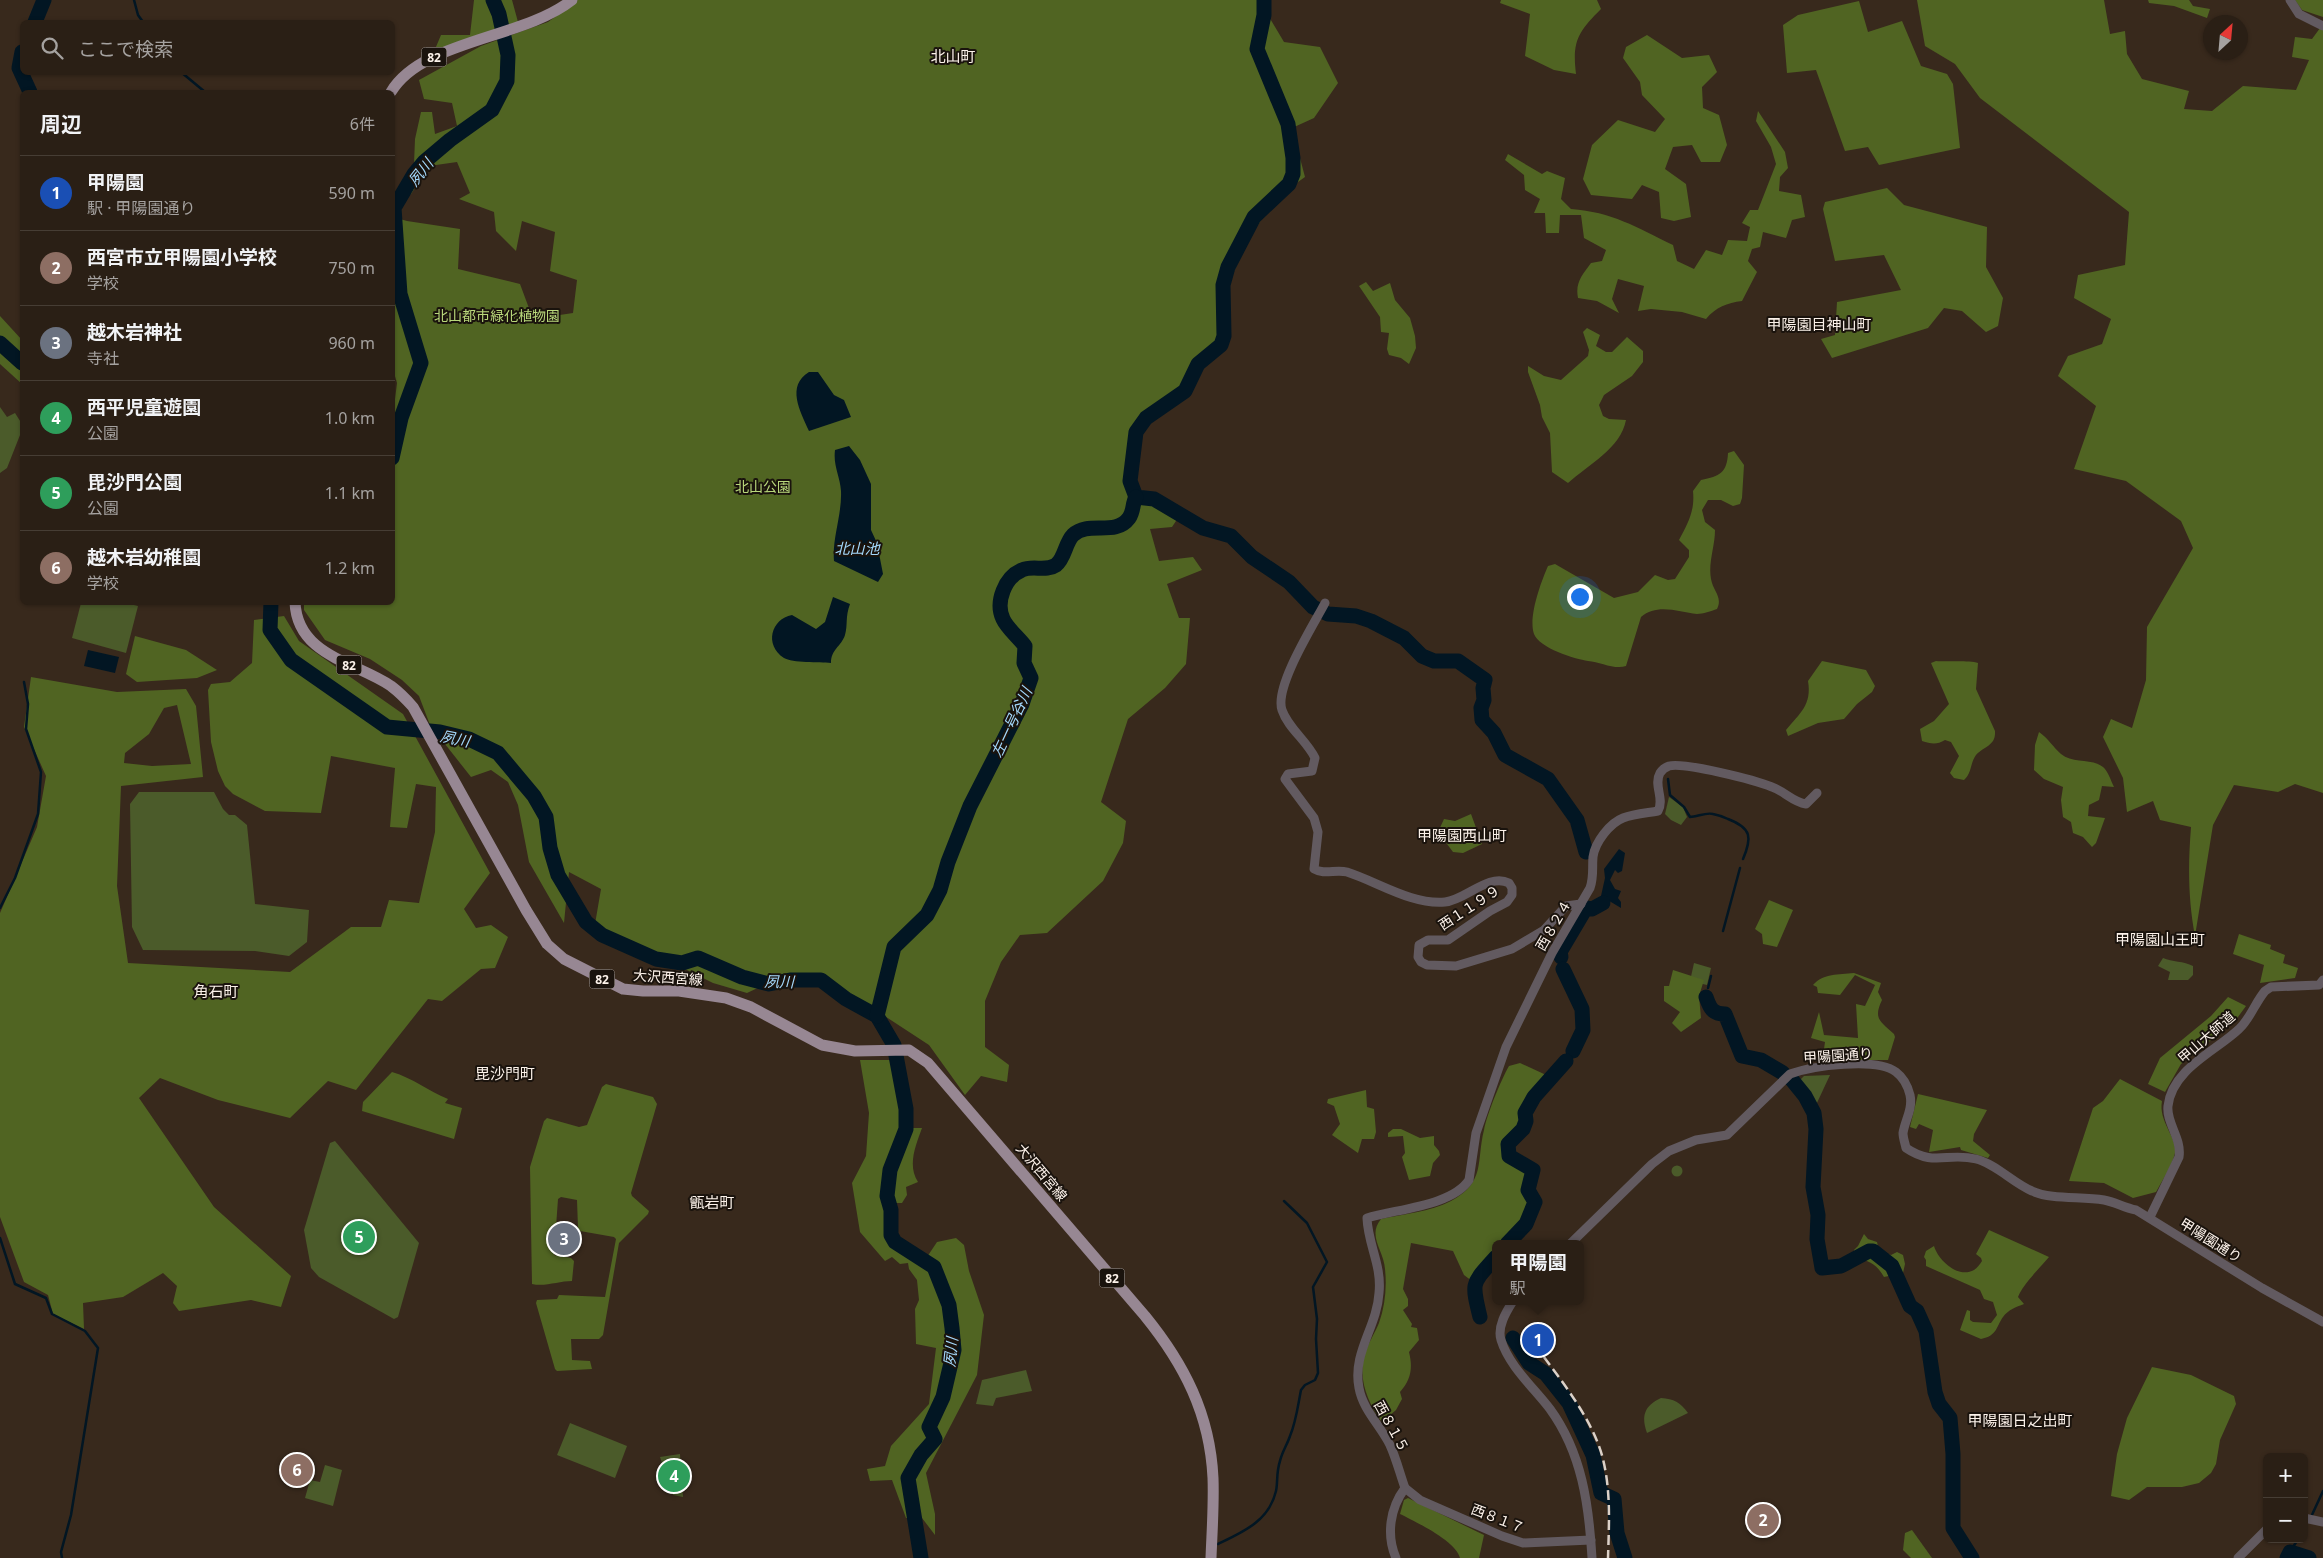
<!DOCTYPE html>
<html lang="ja">
<meta charset="utf-8">
<style>
body{margin:0;font-family:"Noto Sans","Noto Sans JP",sans-serif;background:#362c22;color:#f1f3f6}
.controls{position:absolute;right:15px;bottom:15px;display:grid;overflow:hidden;border-radius:8px;box-shadow:0 1px 4px #0004}
.controls button{width:45px;height:45px;display:grid;place-items:center;padding:0;border:0;border-bottom:1px solid #463d34;background:#2a1f15;color:#f1f3f6;font:25px sans-serif}
.compass{position:absolute;left:2203px;top:15px;width:45px;height:45px;border-radius:50%;background:#2a1f15;box-shadow:0 1px 4px #0004;rotate:26deg}
.you{position:absolute;left:1579px;top:596px;width:18px;height:18px;margin:-12px;border:4px solid #fff;border-radius:50%;background:#1a73e8;box-shadow:0 0 0 8px #1a73e833}
.badge{display:grid;place-items:center;width:32px;height:32px;border-radius:50%;background:#d8b434;color:#fff;font-size:16px;font-weight:700}
.pin{position:absolute;translate:-50% -50%;border:2px solid #fff;box-shadow:0 1px 5px #0006}
.popup{position:absolute;left:1492px;top:1240px;width:92px;height:65px;box-sizing:border-box;display:grid;place-content:center;border-radius:8px;background:#2a1f15;filter:drop-shadow(0 1px 4px #0005);font-size:16px;white-space:nowrap;color:#a5a2a0}
.popup b{font-size:19px;color:#f1f3f6}
.popup::after{content:'';position:absolute;left:50%;top:100%;margin-left:-10px;border:10px solid transparent;border-top-color:#2a1f15}
.list{margin:0;padding:0;list-style:none}
h2{display:flex;justify-content:space-between;align-items:center;height:65px;margin:0;padding:0 20px;font-size:21px}
h2 small{font-size:16px;font-weight:400;color:#a5a2a0}
.list li{display:grid;grid-template-columns:32px 1fr auto;gap:15px;align-items:center;box-sizing:border-box;height:75px;padding:0 20px;border-top:1px solid #463d34}
.list b{display:block;font-size:19px;white-space:nowrap}
.list p{margin:0;font-size:16px;white-space:nowrap;color:#a5a2a0}
.list em{font-size:16px;font-style:normal;color:#a5a2a0}
.icon{flex:none;width:28px;height:28px;fill:none;stroke:currentColor;stroke-width:2;stroke-linecap:round;stroke-linejoin:round}
.map{position:relative;flex:none;width:2323px;height:1558px;overflow:hidden}
.search{position:absolute;background:#2a1f15;box-shadow:0 1px 4px #0004;left:20px;top:20px;width:375px;height:55px;display:flex;align-items:center;gap:12px;box-sizing:border-box;padding:0 18px;border-radius:8px;color:#a5a2a0;font-size:19px}
.panel{position:absolute;background:#2a1f15;box-shadow:0 1px 4px #0004;left:20px;top:90px;width:375px;height:515px;border-radius:8px}
.map>svg:first-child{display:block}
</style>
<div class="map">
<svg width="2323" height="1558" viewBox="0 0 2323 1558">
<rect width="100%" height="100%" fill="#38291c"/>
<g fill="#4b5b2a">
<polygon points="0,407 7,417 15,413 22,424 22,430 7,468 0,473"/>
<polygon points="81,603 126,603 138,606 126,653 72,638"/>
<polygon points="139,792 214,792 223,809 229,815 235,815 247,825 255,904 309,910 307,942 289,956 255,951 143,950 132,927 130,804"/>
<polygon points="1669,797 1683,807 1687,817 1681,825 1671,820 1665,814"/>
<path d="M 2163,958 C 2172,962 2184,961 2193,966 L 2193,975 L 2188,980 L 2168,980 L 2170,972 L 2158,966 Z"/>
<polygon points="1694,963 1711,968 1707,985 1690,981"/>
<polygon points="1830,1075 1816,1105 1798,1082 1804,1076"/>
<polygon points="335,1141 419,1243 398,1317 394,1319 319,1277 311,1268 304,1230 330,1143"/>
<circle cx="1677" cy="1171" r="5.5"/>
<polygon points="1026,1370 1032,1391 996,1398 993,1406 976,1404 982,1380"/>
<path d="M 1661,1398 C 1674,1399 1680,1402 1688,1413 L 1647,1433 C 1641,1416 1644,1406 1661,1398 Z"/>
<polygon points="570,1423 627,1446 615,1478 557,1455"/>
<polygon points="680,1454 683,1497 673,1495 660,1457"/>
<polygon points="325,1465 342,1470 333,1506 305,1498 310,1480 320,1482"/>
</g>
<g fill="#506422" fill-rule="evenodd">
<polygon points="474,0 512,0 518,22 433,54 441,35 470,35"/>
<polygon points="578,0 1259,0 1284,42 1320,47 1338,83 1314,118 1292,128 1305,177 1274,199 1246,244 1227,287 1228,335 1193,367 1186,383 1133,435 1137,502 1154,503 1178,518 1172,527 1150,529 1159,561 1193,557 1202,570 1167,584 1179,618 1190,618 1186,664 1165,688 1128,719 1101,802 1126,821 1123,843 1103,881 1047,933 1020,935 1001,962 985,1001 985,1047 1009,1065 1007,1082 981,1076 965,1095 929,1045 851,994 779,978 747,993 713,983 595,924 601,889 569,872 564,923 529,862 518,805 508,782 491,770 471,777 430,725 419,696 402,680 370,659 325,640 304,610 304,603 392,602 392,423 397,383 392,366 393,217 407,221 460,229 458,269 520,284 533,319 573,313 577,280 550,271 555,232 522,221 516,251 496,231 494,212 459,199 470,193 457,162 429,166 411,194 393,201 414,164 415,139 421,112 432,112 435,134 457,126 452,103 424,99 419,80 481,46 548,22"/>
<path d="M 1501,0 L 1597,0 L 1601,9 C 1578,32 1572,41 1576,74 L 1554,70 L 1525,56 L 1530,14 L 1500,3 Z"/>
<path d="M 1917,0 L 2104,0 L 2110,34 L 2125,31 L 2127,54 L 2142,79 L 2189,91 L 2184,109 L 2212,111 L 2243,86 L 2296,90 L 2309,60 L 2292,57 L 2295,37 L 2312,39 L 2323,24 L 2323,793 L 2295,784 L 2278,792 L 2234,785 L 2213,825 L 2195,936 C 2188,899 2188,865 2191,827 L 2160,820 L 2153,801 L 2127,812 L 2123,778 L 2103,737 L 2111,719 L 2132,728 L 2146,680 L 2147,627 L 2193,548 L 2181,521 L 2126,481 L 2074,469 L 2096,406 L 2058,376 L 2068,356 L 2102,344 L 2111,319 L 2074,298 L 2078,275 L 2125,265 L 2129,212 L 1980,98 L 1955,64 L 1925,46 Z"/>
<polygon points="2148,0 2189,0 2193,6 2210,9 2207,18 2174,6 2149,3"/>
<polygon points="2295,0 2323,0 2323,17 2302,10"/>
<polygon points="1859,1 1868,32 1902,21 1921,66 1947,74 1953,84 1960,148 1879,165 1868,147 1845,151 1816,70 1787,73 1783,25 1798,15"/>
<polygon points="1647,35 1682,58 1709,55 1717,72 1702,87 1703,108 1719,115 1727,145 1720,162 1701,162 1692,145 1673,147 1665,169 1686,184 1691,217 1674,221 1661,218 1659,192 1642,185 1632,199 1591,195 1583,179 1592,145 1618,120 1655,132 1665,119 1642,95 1640,82 1623,58 1626,47"/>
<path d="M 1758,111 L 1785,152 L 1788,168 L 1780,177 L 1779,191 L 1801,195 L 1805,217 L 1792,220 L 1786,238 L 1763,232 L 1760,247 L 1752,249 L 1748,261 L 1757,272 L 1742,301 C 1727,303 1716,307 1706,319 L 1682,312 L 1651,309 L 1638,311 L 1644,286 L 1618,279 L 1612,299 L 1619,313 L 1597,301 L 1578,298 C 1575,283 1582,275 1591,263 L 1602,261 L 1606,250 L 1584,238 L 1581,215 L 1560,215 L 1559,233 L 1546,233 L 1545,213 L 1534,213 L 1540,199 L 1525,190 L 1524,175 L 1505,160 L 1508,154 L 1542,174 L 1547,171 L 1565,178 L 1561,199 L 1571,209 C 1612,212 1636,227 1673,245 L 1677,261 L 1694,269 L 1706,250 L 1722,255 L 1728,240 L 1747,241 L 1750,227 L 1742,223 L 1750,210 L 1758,210 L 1776,164 L 1771,147 L 1756,121 Z"/>
<polygon points="1887,188 1904,205 1987,227 1986,267 2003,298 1998,326 1986,332 1962,311 1944,308 1928,328 1832,358 1821,339 1835,335 1837,302 1901,290 1884,255 1835,261 1823,209 1825,202"/>
<polygon points="1366,282 1373,291 1390,283 1395,300 1410,318 1415,336 1416,348 1409,364 1401,358 1389,355 1387,349 1389,333 1381,332 1380,317 1359,286"/>
<polygon points="0,316 22,340 22,384 0,364"/>
<path d="M 1587,328 L 1600,335 L 1596,346 L 1606,352 L 1612,352 L 1627,337 L 1643,351 L 1643,362 L 1632,376 L 1604,395 L 1599,405 L 1603,416 L 1609,419 L 1626,420 C 1621,448 1588,465 1568,483 L 1552,472 L 1550,433 L 1542,417 L 1540,405 L 1528,372 L 1528,366 L 1544,376 L 1561,380 L 1588,356 L 1589,350 L 1583,332 Z"/>
<path d="M 1734,451 L 1744,465 L 1742,498 L 1740,504 L 1733,506 L 1721,500 L 1708,500 L 1702,510 L 1705,522 L 1715,530 C 1715,547 1708,562 1711,579 C 1713,591 1723,597 1717,609 C 1711,611 1703,614 1697,614 C 1679,612 1657,603 1641,617 L 1626,666 C 1615,670 1600,662 1588,661 C 1575,659 1539,648 1534,634 C 1528,617 1541,582 1548,566 L 1555,564 L 1614,598 L 1638,592 L 1655,575 L 1668,580 L 1675,579 L 1689,557 L 1689,550 L 1679,540 C 1688,523 1695,511 1693,491 L 1701,480 C 1720,476 1727,473 1728,453 Z"/>
<path d="M 284,616 L 299,641 L 403,714 L 490,873 L 464,909 L 476,928 L 491,925 L 508,937 L 495,968 L 481,969 L 442,1001 L 428,999 L 356,1090 L 328,1081 L 290,1118 L 218,1100 L 160,1078 L 139,1098 L 214,1207 L 291,1276 L 281,1307 L 251,1300 L 179,1311 L 173,1303 L 177,1286 L 163,1273 L 123,1297 L 83,1303 L 84,1329 L 53,1314 L 48,1295 L 24,1282 L 0,1217 L 0,913 L 37,827 L 46,776 L 24,727 L 31,677 L 117,692 L 186,689 L 196,706 L 203,777 L 121,786 L 117,886 L 128,963 L 290,972 L 351,927 L 381,927 L 389,900 L 419,903 L 435,832 L 436,787 L 416,784 L 407,828 L 390,827 L 395,768 L 331,756 L 321,813 L 265,811 L 233,794 L 225,786 L 218,771 L 211,742 L 208,690 L 211,684 L 230,682 L 252,663 L 254,620 ZM 177,705 L 191,764 L 152,766 L 124,763 L 125,753 L 149,734 L 164,708 Z"/>
<polygon points="135,636 186,650 217,670 197,678 137,682 126,674"/>
<path d="M 1822,661 L 1866,670 L 1875,686 L 1872,692 L 1857,704 L 1844,719 L 1818,723 L 1788,736 L 1786,730 C 1800,713 1812,705 1808,681 Z"/>
<path d="M 1936,661 C 1947,662 1969,660 1978,663 L 1976,689 L 1995,731 C 1996,746 1984,746 1976,755 C 1970,763 1972,773 1964,780 L 1954,778 L 1950,773 L 1959,756 L 1951,742 L 1945,740 C 1937,745 1931,744 1922,741 L 1920,729 L 1934,721 L 1949,704 L 1931,663 Z"/>
<path d="M 2039,732 C 2048,738 2053,747 2061,754 C 2073,764 2092,758 2103,767 C 2108,771 2111,781 2114,787 L 2102,786 L 2099,800 L 2089,805 L 2088,816 L 2105,818 L 2096,843 L 2092,847 L 2083,837 L 2073,833 L 2071,822 L 2063,817 L 2061,800 L 2063,787 L 2044,779 L 2034,770 L 2035,745 Z"/>
<polygon points="1471,814 1482,844 1463,853 1453,852 1438,832 1444,819 1455,821"/>
<polygon points="1769,900 1793,910 1777,947 1763,944 1762,934 1755,929"/>
<polygon points="2239,934 2271,945 2270,949 2285,955 2283,963 2298,968 2295,978 2260,983 2264,965 2233,954"/>
<polygon points="1673,970 1704,980 1699,996 1701,1018 1681,1032 1672,1023 1680,1012 1664,1001 1664,986 1669,986"/>
<path d="M 1854,973 L 1881,983 L 1878,992 L 1882,1000 C 1873,1019 1880,1021 1894,1034 L 1895,1037 L 1888,1060 L 1853,1060 L 1853,1054 L 1824,1049 L 1825,1042 L 1811,1038 L 1819,1012 L 1824,1035 L 1858,1038 L 1856,1004 L 1865,1006 L 1875,985 L 1855,975 L 1840,995 L 1818,993 L 1817,987 L 1813,985 C 1824,973 1838,975 1854,973 Z"/>
<polygon points="2228,997 2246,1006 2235,1021 2181,1064 2165,1092 2148,1084 2160,1058 2211,1016"/>
<path d="M 860,1060 L 901,1060 L 912,1128 L 922,1128 C 916,1145 907,1165 918,1182 L 906,1187 L 907,1195 L 902,1203 L 893,1203 L 884,1216 L 885,1235 L 923,1263 L 937,1242 L 956,1238 L 964,1245 L 969,1271 L 984,1315 L 977,1375 L 926,1473 L 935,1514 L 935,1535 L 922,1518 L 906,1518 L 892,1480 L 870,1481 L 867,1469 L 885,1466 L 891,1446 L 929,1404 L 936,1348 L 916,1344 L 915,1309 L 919,1300 L 917,1280 L 909,1269 L 908,1263 L 900,1264 L 892,1257 L 885,1261 L 860,1232 L 852,1183 L 866,1156 L 869,1113 Z"/>
<path d="M 1520,1063 L 1544,1074 L 1546,1083 L 1518,1129 L 1513,1150 L 1521,1158 L 1535,1166 L 1532,1187 L 1536,1208 L 1531,1222 L 1510,1244 L 1496,1244 L 1495,1261 L 1476,1284 L 1464,1275 L 1453,1251 L 1411,1243 L 1403,1289 L 1408,1299 L 1408,1306 L 1403,1310 L 1412,1324 L 1411,1327 L 1417,1328 L 1419,1340 L 1409,1352 C 1413,1368 1411,1380 1400,1392 L 1402,1399 L 1396,1410 L 1382,1422 C 1368,1404 1357,1377 1365,1354 C 1368,1343 1375,1333 1379,1323 C 1385,1306 1387,1287 1385,1269 C 1384,1251 1367,1236 1381,1219 C 1403,1214 1430,1212 1451,1201 C 1486,1182 1476,1162 1484,1130 C 1487,1114 1501,1080 1509,1066 Z"/>
<path d="M 392,1072 C 413,1078 428,1091 448,1099 L 445,1103 L 462,1108 L 454,1139 L 362,1111 L 363,1102 Z"/>
<path d="M 2120,1079 L 2162,1101 C 2158,1122 2178,1138 2175,1153 C 2172,1166 2162,1181 2156,1192 L 2133,1198 L 2104,1183 L 2069,1181 L 2093,1108 L 2103,1101 Z"/>
<path d="M 606,1084 L 653,1097 L 657,1104 L 631,1193 L 632,1196 L 649,1211 L 648,1214 L 619,1243 L 603,1335 L 599,1339 L 571,1339 L 572,1360 L 590,1361 L 592,1369 L 557,1371 L 555,1369 L 536,1303 L 537,1300 L 557,1299 L 559,1295 L 605,1297 L 616,1239 L 614,1237 L 580,1231 L 578,1228 L 577,1200 L 561,1197 L 558,1199 L 554,1255 L 571,1258 L 574,1261 L 572,1281 C 559,1281 545,1287 532,1284 L 530,1167 L 544,1121 L 547,1118 L 579,1127 L 587,1125 L 602,1087 Z"/>
<polygon points="1366,1090 1367,1107 1374,1109 1376,1132 1374,1139 1362,1139 1358,1153 1332,1135 1340,1124 1334,1106 1327,1103 1328,1099"/>
<polygon points="1918,1094 1987,1110 1974,1134 1973,1141 1990,1155 1988,1158 1961,1150 1960,1147 1929,1152 1933,1130 1919,1124 1916,1129 1910,1127"/>
<polygon points="1393,1129 1401,1129 1420,1138 1434,1136 1434,1145 1439,1151 1440,1155 1433,1163 1430,1176 1409,1180 1402,1157 1405,1153 1403,1136 1388,1137 1388,1133"/>
<path d="M 1989,1230 L 2049,1257 C 2039,1269 2023,1284 2018,1297 L 2024,1304 C 2016,1307 2008,1310 2003,1317 C 1996,1327 1997,1336 1981,1339 L 1960,1330 L 1967,1310 L 1970,1311 L 1970,1320 L 1973,1322 L 1991,1323 L 1997,1315 L 1993,1302 L 1984,1299 L 1980,1290 L 1926,1266 L 1926,1260 L 1924,1257 L 1926,1251 L 1934,1246 C 1938,1260 1958,1279 1974,1270 C 1977,1268 1980,1264 1982,1261 L 1981,1258 L 1976,1254 Z"/>
<path d="M 1864,1234 L 1868,1239 L 1877,1242 L 1879,1251 L 1891,1255 L 1897,1252 L 1903,1255 L 1905,1264 L 1903,1273 L 1884,1277 C 1877,1265 1870,1260 1856,1259 L 1854,1250 L 1858,1246 Z"/>
<polygon points="2152,1367 2191,1375 2234,1396 2236,1404 2220,1440 2216,1464 2211,1473 2199,1483 2182,1487 2147,1487 2129,1500 2111,1496 2117,1454 2127,1418"/>
<path d="M 1408,1498 L 1484,1535 L 1479,1558 L 1460,1558 C 1456,1541 1416,1522 1400,1514 L 1404,1500 Z"/>
<polygon points="1912,1530 1932,1558 1911,1558 1903,1550 1905,1533"/>
<polygon points="1619,1548 1627,1549 1630,1558 1622,1558 1616,1550"/>
</g>
<g fill="#021623">
<path d="M 809,372 L 818,372 L 834,395 L 844,400 L 851,417 L 809,431 C 800,411 786,386 809,372 Z"/>
<path d="M 849,446 L 860,460 L 871,484 L 871,530 L 877,543 L 883,574 L 878,582 L 834,561 C 832,538 842,515 841,491 C 840,476 833,466 835,450 Z"/>
<path d="M 833,597 L 850,604 C 845,617 848,625 845,635 C 841,647 831,649 831,663 C 820,662 792,663 784,658 C 764,645 771,619 792,615 L 816,629 L 825,622 Z"/>
<polygon points="88,650 119,657 115,673 84,666"/>
<polygon points="1619,849 1625,853 1622,871 1618,873 1615,870 1610,880 1615,889 1621,891 1618,898 1621,902 1621,908 1601,896 1605,878 1604,869"/>
</g>
<g fill="none" stroke-linecap="round" stroke-linejoin="round">
<g stroke="#021623" stroke-width="2.5">
<polyline points="134,0 138,15 143,22"/>
<polyline points="181,72 205,92"/>
<polyline points="392,206 394,208"/>
<path d="M 1668,779 L 1670,795 L 1684,807 L 1690,817 C 1697,817 1706,812 1713,814 C 1718,815 1724,817 1728,819 C 1752,828 1752,838 1743,859"/>
<polyline points="0,908 15,878 38,814 41,772 26,729 28,704 24,682"/>
<polyline points="1723,931 1740,868"/>
<polyline points="1708,988 1711,976"/>
<polyline points="1706,997 1706,995"/>
<polyline points="0,1238 15,1284 46,1298 52,1314 85,1331 98,1348 71,1515 61,1552 62,1558"/>
<polyline points="2311,1517 2323,1491"/>
<polyline points="2304,1528 2308,1521"/>
<path d="M 1218,1544 C 1243,1532 1269,1521 1276,1491 C 1278,1482 1276,1473 1280,1461 C 1282,1452 1287,1445 1290,1436 C 1296,1422 1298,1405 1301,1390 L 1305,1385 L 1315,1380 L 1318,1373 L 1316,1339 L 1317,1319 L 1313,1287 L 1327,1262 L 1307,1223 L 1284,1201"/>
<polyline points="2290,1552 2298,1539"/>
</g>
<g stroke="#021623" stroke-width="15">
<polyline points="1264,0 1264,15 1257,49 1288,124 1293,158 1293,174 1289,184 1254,217 1228,267 1223,285 1224,336 1221,345 1198,364 1185,391 1146,418 1136,432 1130,481 1136,497 1154,499 1203,528 1231,536 1252,557 1289,582 1313,607 1328,614 1356,616 1371,621 1404,638 1422,656 1434,661 1458,661 1485,680 1483,688 1484,700 1481,708 1482,720 1494,733 1505,755 1548,779 1577,820 1586,852"/>
<polyline points="35,22 44,0"/>
<polyline points="22,52 19,68 30,92"/>
<polyline points="0,343 22,363"/>
<polyline points="392,458 401,418 421,363 400,294 394,208 414,174 424,162 450,140 492,110 507,81 508,55 499,14 493,0"/>
<polyline points="271,602 270,630 291,660 387,727 440,732 469,739 498,753 534,796 546,817 550,848 558,875 586,922 602,935 656,959 682,963 698,958 742,977 769,984 790,980 821,980 846,999 877,1016 894,1045 906,1109 906,1129 890,1170 887,1196 891,1210 891,1235 895,1242 934,1267 949,1305 952,1328 954,1350 943,1397 929,1427 935,1439 921,1455 908,1478 921,1558"/>
<polyline points="1561,957 1560,952 1586,908 1592,909 1603,903"/>
<polyline points="1563,969 1582,1009 1583,1030 1573,1051"/>
<path d="M 1706,997 C 1710,1008 1712,1014 1725,1014 L 1742,1056 L 1761,1060 L 1783,1073"/>
<path d="M 877,1016 L 894,947 L 927,915 L 940,890 L 948,862 L 970,806 L 1022,704 L 1031,678 L 1024,663 L 1025,646 C 1018,637 1007,628 1003,619 C 995,602 1005,577 1022,570 C 1033,565 1046,572 1056,565 C 1065,558 1065,543 1073,535 C 1089,520 1115,537 1129,518 C 1134,511 1132,504 1136,497"/>
<polyline points="1792,1080 1805,1096 1814,1113 1816,1129 1813,1187 1818,1215 1817,1239 1822,1268 1841,1266 1869,1251 1873,1251 1892,1266 1910,1306 1917,1311 1926,1331 1935,1392 1939,1404 1950,1418 1953,1454 1953,1528 1972,1558"/>
<polyline points="1507,1244 1526,1224 1535,1202 1528,1190 1533,1170 1509,1156 1508,1144 1523,1129 1526,1121 1525,1113 1534,1097 1566,1061"/>
<path d="M 1480,1317 C 1471,1281 1472,1284 1496,1257"/>
<polyline points="1513,1338 1529,1363 1546,1374 1569,1403 1593,1455 1601,1493 1614,1499 1617,1533 1625,1558"/>
<polyline points="2287,1558 2290,1552 2309,1558"/>
</g>
<g stroke="#625a60" stroke-width="9">
<polyline points="2290,0 2299,14 2323,26"/>
<path d="M 1325,603 C 1314,624 1274,687 1282,710 C 1288,728 1307,741 1315,758 L 1312,771 L 1288,774 L 1285,779 L 1314,818 L 1318,832 L 1314,869 C 1324,875 1336,869 1347,872 C 1378,882 1412,905 1445,902 C 1466,900 1488,873 1509,883 L 1512,888 L 1512,895 L 1507,902 L 1490,911 L 1448,940 L 1428,940 L 1419,945 L 1418,957 L 1421,962 L 1427,965 L 1456,966 L 1512,949 L 1544,930 L 1566,906 L 1581,904"/>
<path d="M 2150,1217 L 2179,1157 C 2182,1138 2166,1123 2168,1106 C 2172,1069 2216,1051 2239,1029 C 2250,1019 2255,1003 2265,991 L 2271,987 L 2319,985 L 2323,980"/>
<path d="M 1570,1244 L 1652,1164 L 1669,1151 L 1696,1140 L 1727,1135 L 1790,1074 C 1812,1066 1876,1057 1896,1072 C 1904,1078 1908,1087 1910,1095 C 1913,1109 1905,1120 1903,1133 C 1903,1138 1905,1143 1906,1148 C 1934,1167 1947,1152 1976,1159 C 1996,1164 2013,1183 2032,1191 C 2052,1200 2081,1196 2104,1200 C 2115,1202 2125,1208 2136,1210 L 2262,1288 L 2323,1322"/>
<path d="M 1513,1301 C 1506,1312 1497,1327 1501,1340 C 1509,1366 1534,1388 1550,1409 C 1582,1453 1589,1505 1592,1558"/>
<polyline points="1405,1488 1420,1500 1502,1536 1523,1543 1591,1540"/>
<polyline points="2304,1518 2323,1522"/>
<path d="M 1396,1558 C 1386,1535 1390,1508 1405,1488 C 1400,1474 1396,1458 1390,1445 C 1380,1425 1363,1410 1359,1388 C 1352,1353 1377,1327 1379,1293 C 1382,1265 1368,1245 1367,1218 C 1396,1209 1452,1206 1469,1180 L 1476,1133 L 1506,1047 L 1552,953 L 1590,888 C 1594,877 1592,868 1593,857 C 1595,842 1610,823 1623,818 C 1634,814 1647,813 1658,811 C 1665,799 1653,785 1660,773 C 1662,770 1666,767 1669,766 C 1684,762 1755,780 1772,787 C 1784,791 1793,802 1806,804 L 1817,793"/>
<polyline points="2238,1558 2267,1529"/>
</g>
<g stroke="#978793" stroke-width="11">
<path d="M 391,92 C 422,40 523,39 572,0"/>
<path d="M 295,602 C 297,656 356,662 391,686 C 399,692 406,699 413,707 L 526,910 L 547,944 L 564,959 L 623,989 L 643,991 L 679,991 L 726,998 L 751,1007 L 822,1045 L 855,1051 L 909,1050 L 928,1063 L 1145,1316 C 1184,1364 1210,1414 1213,1478 C 1214,1504 1212,1531 1211,1558"/>
</g>
<path stroke="#dcd1c8" stroke-width="2.5" stroke-dasharray="10 5" stroke-linecap="butt" d="M 1526,1333 C 1552,1369 1592,1415 1603,1459 C 1611,1492 1609,1525 1608,1558"/>
</g>
<g text-anchor="middle" dominant-baseline="central" stroke-width="4" stroke-linejoin="round" paint-order="stroke">
<g fill="#1a130d" stroke="#b8afa8" stroke-width="1">
<rect x="421.5" y="47.5" width="25" height="19" rx="4"/>
<rect x="336.5" y="655.5" width="25" height="19" rx="4"/>
<rect x="589.5" y="969.5" width="25" height="19" rx="4"/>
<rect x="1099.5" y="1268.5" width="25" height="19" rx="4"/>
</g>
<g font-size="12" font-weight="bold" fill="#fcf2ea">
<text x="434" y="57">82</text>
<text x="349" y="665">82</text>
<text x="602" y="979">82</text>
<text x="1112" y="1278">82</text>
</g>
<g font-size="14" fill="#b9d87b" stroke="#1a130d">
<text x="497" y="315">北山都市緑化植物園</text>
<text x="763" y="486">北山公園</text>
</g>
<g font-size="14" fill="#fcf2ea" stroke="#1a130d">
<text transform="translate(1469 907) rotate(-33)">西１１９９</text>
<text transform="translate(1553 925) rotate(-60)">西８２４</text>
<text transform="translate(668 977) rotate(4)">大沢西宮線</text>
<text transform="translate(2206 1037) rotate(-41)">甲山大師道</text>
<text transform="translate(1838 1055) rotate(-4)">甲陽園通り</text>
<text transform="translate(1042 1172) rotate(50)">大沢西宮線</text>
<text transform="translate(2211 1240) rotate(32)">甲陽園通り</text>
<text transform="translate(1392 1426) rotate(61)">西８１５</text>
<text transform="translate(1498 1518) rotate(21)">西８１７</text>
</g>
<g font-size="15" fill="#fcf2ea" stroke="#1a130d">
<text x="953" y="56">北山町</text>
<text x="1819" y="324">甲陽園目神山町</text>
<text x="1462" y="835">甲陽園西山町</text>
<text x="2160" y="939">甲陽園山王町</text>
<text x="216" y="991">角石町</text>
<text x="505" y="1073">毘沙門町</text>
<text x="712" y="1202">甑岩町</text>
<text x="2020" y="1420">甲陽園日之出町</text>
</g>
<g font-size="15" font-style="italic" fill="#a4d9fd" stroke="#1a130d">
<text transform="translate(420 172) rotate(-52)">夙川</text>
<text x="857" y="548">北山池</text>
<text transform="translate(1011 722) rotate(-65)">左一号谷川</text>
<text transform="translate(455 738) rotate(11)">夙川</text>
<text transform="translate(779 981) rotate(1)">夙川</text>
<text transform="translate(950 1352) rotate(-84)">夙川</text>
</g>
</g>
</svg>
<div class="controls">
<button>+</button>
<button>−</button>
</div>
<svg class="compass" viewBox="-18 -18 36 36"><path d="M0-13l5 13h-10z" fill="#e53935"/><path d="M0 13l5-13h-10z" fill="#a5a2a0"/></svg>
<div class="you"></div>
<div class="pin badge" style="left:1538px;top:1340px;background:#1a4fb4">1</div>
<div class="popup"><b>甲陽園</b>駅</div>
<div class="pin badge" style="left:1763px;top:1520px;background:#8d6e63">2</div>
<div class="pin badge" style="left:564px;top:1239px;background:#6b7280">3</div>
<div class="pin badge" style="left:674px;top:1476px;background:#2e9e5b">4</div>
<div class="pin badge" style="left:359px;top:1237px;background:#2e9e5b">5</div>
<div class="pin badge" style="left:297px;top:1470px;background:#8d6e63">6</div>
<div class="search"><svg class="icon" aria-label="search" viewBox="0 0 24 24"><circle cx="10" cy="10" r="6"/><path d="M15 15l6 6"/></svg>ここで検索</div>
<section class="panel">
<h2>周辺<small>6件</small></h2>
<ul class="list">
<li><span class="badge" style="background:#1a4fb4">1</span><div><b>甲陽園</b><p>駅 · 甲陽園通り</p></div><em>590 m</em></li>
<li><span class="badge" style="background:#8d6e63">2</span><div><b>西宮市立甲陽園小学校</b><p>学校</p></div><em>750 m</em></li>
<li><span class="badge" style="background:#6b7280">3</span><div><b>越木岩神社</b><p>寺社</p></div><em>960 m</em></li>
<li><span class="badge" style="background:#2e9e5b">4</span><div><b>西平児童遊園</b><p>公園</p></div><em>1.0 km</em></li>
<li><span class="badge" style="background:#2e9e5b">5</span><div><b>毘沙門公園</b><p>公園</p></div><em>1.1 km</em></li>
<li><span class="badge" style="background:#8d6e63">6</span><div><b>越木岩幼稚園</b><p>学校</p></div><em>1.2 km</em></li>
</ul>
</section>
</div>
